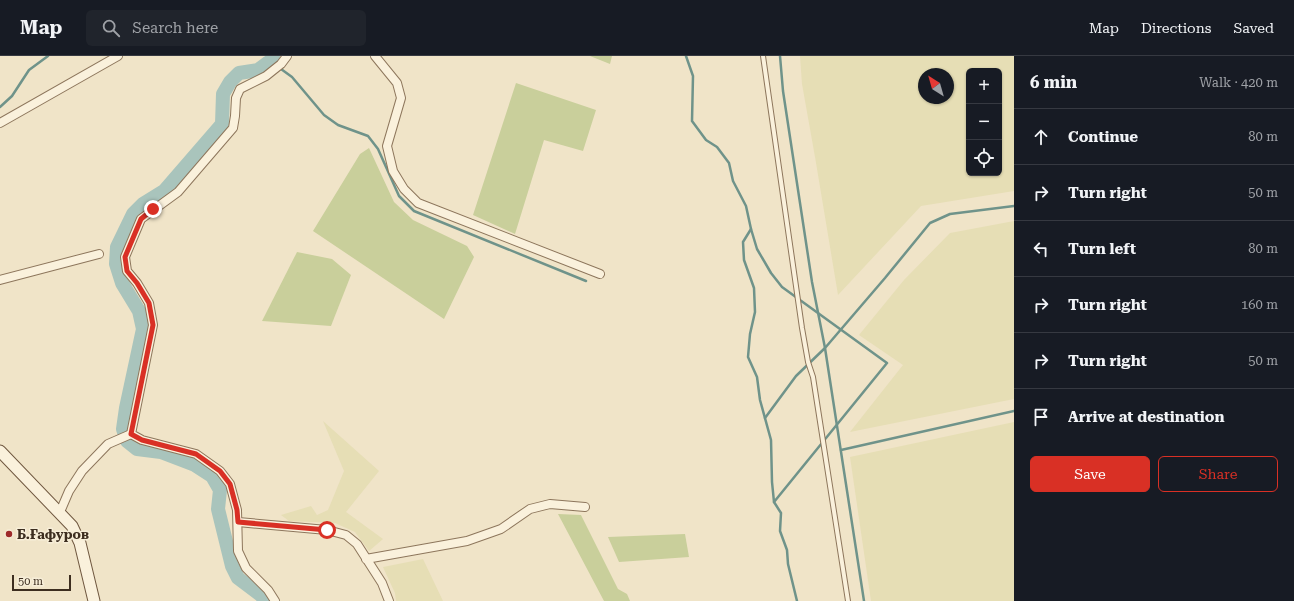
<!DOCTYPE html>
<meta charset="utf-8">
<style>
body{margin:0;font-family:"Roboto Serif",serif;background:#20242c;color:#f1f3f6}
.controls{position:absolute;right:12px;top:12px;display:grid;overflow:hidden;border-radius:6px;box-shadow:0 1px 3px #0004}
.controls button{width:36px;height:36px;display:grid;place-items:center;padding:0;border:0;border-bottom:1px solid #363941;background:#171b24;color:#f1f3f6;font:20px sans-serif}
.compass{position:absolute;left:918px;top:12px;width:36px;height:36px;border-radius:50%;background:#171b24;box-shadow:0 1px 3px #0004;rotate:323deg}
.scale{position:absolute;left:12px;bottom:10px;width:59px;box-sizing:border-box;padding-left:4px;border:2px solid #3d2e20;border-top:0;font-size:11px;line-height:14px;white-space:nowrap;color:#3d2e20;-webkit-text-stroke:3px #f7eed8;paint-order:stroke}
.stop{position:absolute;width:12px;height:12px;margin:-9px;border:3px solid #d93025;border-radius:50%;background:#fff}
.stop.end{background:#d93025;border-color:#fff;box-shadow:0 1px 4px #0008}
.list{margin:0;padding:0;list-style:none}
h2{display:flex;justify-content:space-between;align-items:center;height:52px;margin:0;padding:0 16px;font-size:17px}
h2 small{font-size:13px;font-weight:400;color:#9ea1a6}
.list li{display:grid;grid-template-columns:26px 1fr auto;gap:12px;align-items:center;box-sizing:border-box;height:56px;padding:0 16px;border-top:1px solid #363941}
.list b{display:block;font-size:15px;white-space:nowrap}
.list em{font-size:13px;font-style:normal;color:#9ea1a6}
.actions{display:flex;gap:8px;padding:12px 16px}
.actions a{flex:1;padding:9px 0;border:1px solid #d93025;border-radius:6px;text-align:center;font-size:14px;color:#d93025}
.actions .main{background:#d93025;color:#fff}
.icon{flex:none;width:22px;height:22px;fill:none;stroke:currentColor;stroke-width:2;stroke-linecap:round;stroke-linejoin:round}
.map{position:relative;flex:none;width:1014px;height:545px;overflow:hidden}
header{display:flex;align-items:center;gap:24px;box-sizing:border-box;height:56px;padding:0 20px;background:#171b24;border-bottom:1px solid #363941}
header strong{font-size:19px}
nav{display:flex;gap:22px;margin-inline-start:auto;font-size:14px}
.search{width:280px;height:36px;background:#20242c;display:flex;align-items:center;gap:10px;box-sizing:border-box;padding:0 14px;border-radius:6px;color:#9ea1a6;font-size:15px}
main{display:flex}
aside{flex:1;background:#171b24}
.map>svg:first-child{display:block}
</style>
<header>
<strong>Map</strong>
<div class="search"><svg class="icon" aria-label="search" viewBox="0 0 24 24"><circle cx="10" cy="10" r="6"/><path d="M15 15l6 6"/></svg>Search here</div>
<nav><a>Map</a><a>Directions</a><a>Saved</a></nav>
</header>
<main>
<div class="map">
<svg width="1014" height="545" viewBox="0 0 1014 545">
<rect width="100%" height="100%" fill="#f0e4c8"/>
<g fill="#e6deb5" fill-rule="evenodd">
<path d="M 800,0 L 1014,0 L 1014,135 L 921,150 L 838,239 L 815,101 L 802,28 ZM 969,15 L 999,15 L 999,117 L 969,117 ZM 924,18 L 948,18 L 948,42 L 924,42 Z"/>
<polygon points="1014,165 1014,343 850,376 903,309 859,279 904,224 950,177"/>
<polygon points="323,365 379,415 346,456 383,483 369,495 355,476 335,467 289,465 281,459 311,450 317,459 328,454 344,415"/>
<polygon points="1014,366 1014,545 871,545 850,401"/>
<polygon points="423,503 443,545 396,545 395,537 383,511"/>
</g>
<g fill="#c9cf9b">
<polygon points="590,0 612,0 610,8"/>
<polygon points="516,27 596,54 583,95 544,84 515,178 473,159"/>
<polygon points="369,92 394,146 413,164 467,190 474,201 444,263 313,175 360,98"/>
<polygon points="297,196 332,203 351,219 331,270 262,265"/>
<polygon points="558,458 581,459 618,533 627,538 630,545 604,545"/>
<polygon points="685,478 689,501 619,506 608,481"/>
</g>
<g fill="none" stroke-linecap="round" stroke-linejoin="round">
<g stroke="#6f938a" stroke-width="2.5">
<polyline points="686,0 693,20 692,65 706,84 717,91 729,107 733,125 746,150 751,173 743,186 744,204 754,232 755,256 750,278 748,301 757,321 760,344 771,384 772,426 774,446 781,457 780,475 787,494 788,508 797,545"/>
<polyline points="780,0 783,35 812,226 825,292 864,545"/>
<polyline points="270,5 292,21 324,59 338,69 368,80 378,93 399,140 414,155 586,225"/>
<polyline points="0,51 12,40 29,14 48,0"/>
<polyline points="751,173 757,193 771,217 782,231 887,307 774,446"/>
<polyline points="765,362 796,320 825,292 885,222 930,167 950,158 1014,150"/>
<polyline points="841,394 1014,355"/>
</g>
<polyline stroke="#a9c4bc" stroke-width="14" points="264,545 262,540 238,522 232,510 218,453 220,434 212,420 195,409 161,396 137,393 127,385 123,373 126,352 143,273 139,255 122,227 116,208 117,191 133,158 143,148 164,135 222,68 223,38 230,26 239,17 258,14 270,5 273,0"/>
<defs>
<polyline id="lane" points="763,0 802,272 808,306 813,321 848,545"/>
<g id="street">
<polyline points="375,0 397,27 401,42 387,90 393,115 404,133 418,147 600,218"/>
<polyline points="0,67 118,0"/>
<polyline points="0,224 99,198"/>
<polyline points="60,456 69,435 82,415 108,388 131,378"/>
<polyline points="238,466 327,474 346,479 357,488 382,527 389,545"/>
<polyline points="366,503 467,485 501,473 530,453 550,448 585,451"/>
<polyline points="275,545 268,534 246,512 238,495 237,454 230,428 220,415 196,398 142,384 131,378 153,269 149,247 137,227 127,215 125,201 141,163 178,136 233,72 235,60 236,42 240,33 266,20 281,8 287,0"/>
</g>
<polyline id="secondary" points="0,395 72,470 80,487 94,545"/>
</defs>
<use href="#lane" stroke="#8d765c" stroke-width="6"/>
<use href="#street" stroke="#8d765c" stroke-width="10"/>
<use href="#secondary" stroke="#6f573f" stroke-width="13"/>
<use href="#lane" stroke="#faf1dc" stroke-width="4"/>
<use href="#street" stroke="#faf1dc" stroke-width="8"/>
<use href="#secondary" stroke="#faf1dc" stroke-width="11"/>
</g>
<g fill="none" stroke-linecap="round" stroke-linejoin="round">
<polyline stroke="#d93025" stroke-width="5" points="153,153 141,163 125,201 127,215 137,227 149,247 153,269 131,378 142,384 196,398 220,415 230,428 237,454 238,466 327,474"/>
</g>
<circle fill="#9e2a2b" stroke="#f7eed8" stroke-width="1.5" cx="9" cy="478" r="4"/>
<g text-anchor="middle" dominant-baseline="central" stroke-width="3" stroke-linejoin="round" paint-order="stroke">
<g font-size="13" font-weight="bold" fill="#3d2e20" stroke="#f7eed8" text-anchor="start">
<text x="17" y="478">Б.Ғафуров</text>
</g>
</g>
</svg>
<div class="controls">
<button>+</button>
<button>−</button>
<button><svg class="icon" aria-label="locate" viewBox="0 0 24 24"><circle cx="12" cy="12" r="6"/><path d="M12 2v4M12 18v4M2 12h4M18 12h4"/></svg></button>
</div>
<svg class="compass" viewBox="-18 -18 36 36"><path d="M0-13l5 13h-10z" fill="#e53935"/><path d="M0 13l5-13h-10z" fill="#9ea1a6"/></svg>
<div class="scale">50 m</div>
<div class="stop" style="left:327px;top:474px"></div>
<div class="stop end" style="left:153px;top:153px"></div>
</div>
<aside>
<h2>6 min<small>Walk · 420 m</small></h2>
<ul class="list">
<li><svg class="icon" aria-label="ahead" viewBox="0 0 24 24"><path d="M12 20V5M6 11l6-6 6 6"/></svg><div><b>Continue</b></div><em>80 m</em></li>
<li><svg class="icon" aria-label="right" viewBox="0 0 24 24"><path d="M7 20v-9h11M14 6l5 5-5 5"/></svg><div><b>Turn right</b></div><em>50 m</em></li>
<li><svg class="icon" aria-label="left" viewBox="0 0 24 24"><path d="M17 20v-9H6M10 6l-5 5 5 5"/></svg><div><b>Turn left</b></div><em>80 m</em></li>
<li><svg class="icon" aria-label="right" viewBox="0 0 24 24"><path d="M7 20v-9h11M14 6l5 5-5 5"/></svg><div><b>Turn right</b></div><em>160 m</em></li>
<li><svg class="icon" aria-label="right" viewBox="0 0 24 24"><path d="M7 20v-9h11M14 6l5 5-5 5"/></svg><div><b>Turn right</b></div><em>50 m</em></li>
<li><svg class="icon" aria-label="arrive" viewBox="0 0 24 24"><path d="M6 21V4h12l-3 4 3 4H6"/></svg><div><b>Arrive at destination</b></div></li>
</ul>
<div class="actions"><a class="main">Save</a><a>Share</a></div>
</aside>
</main>
